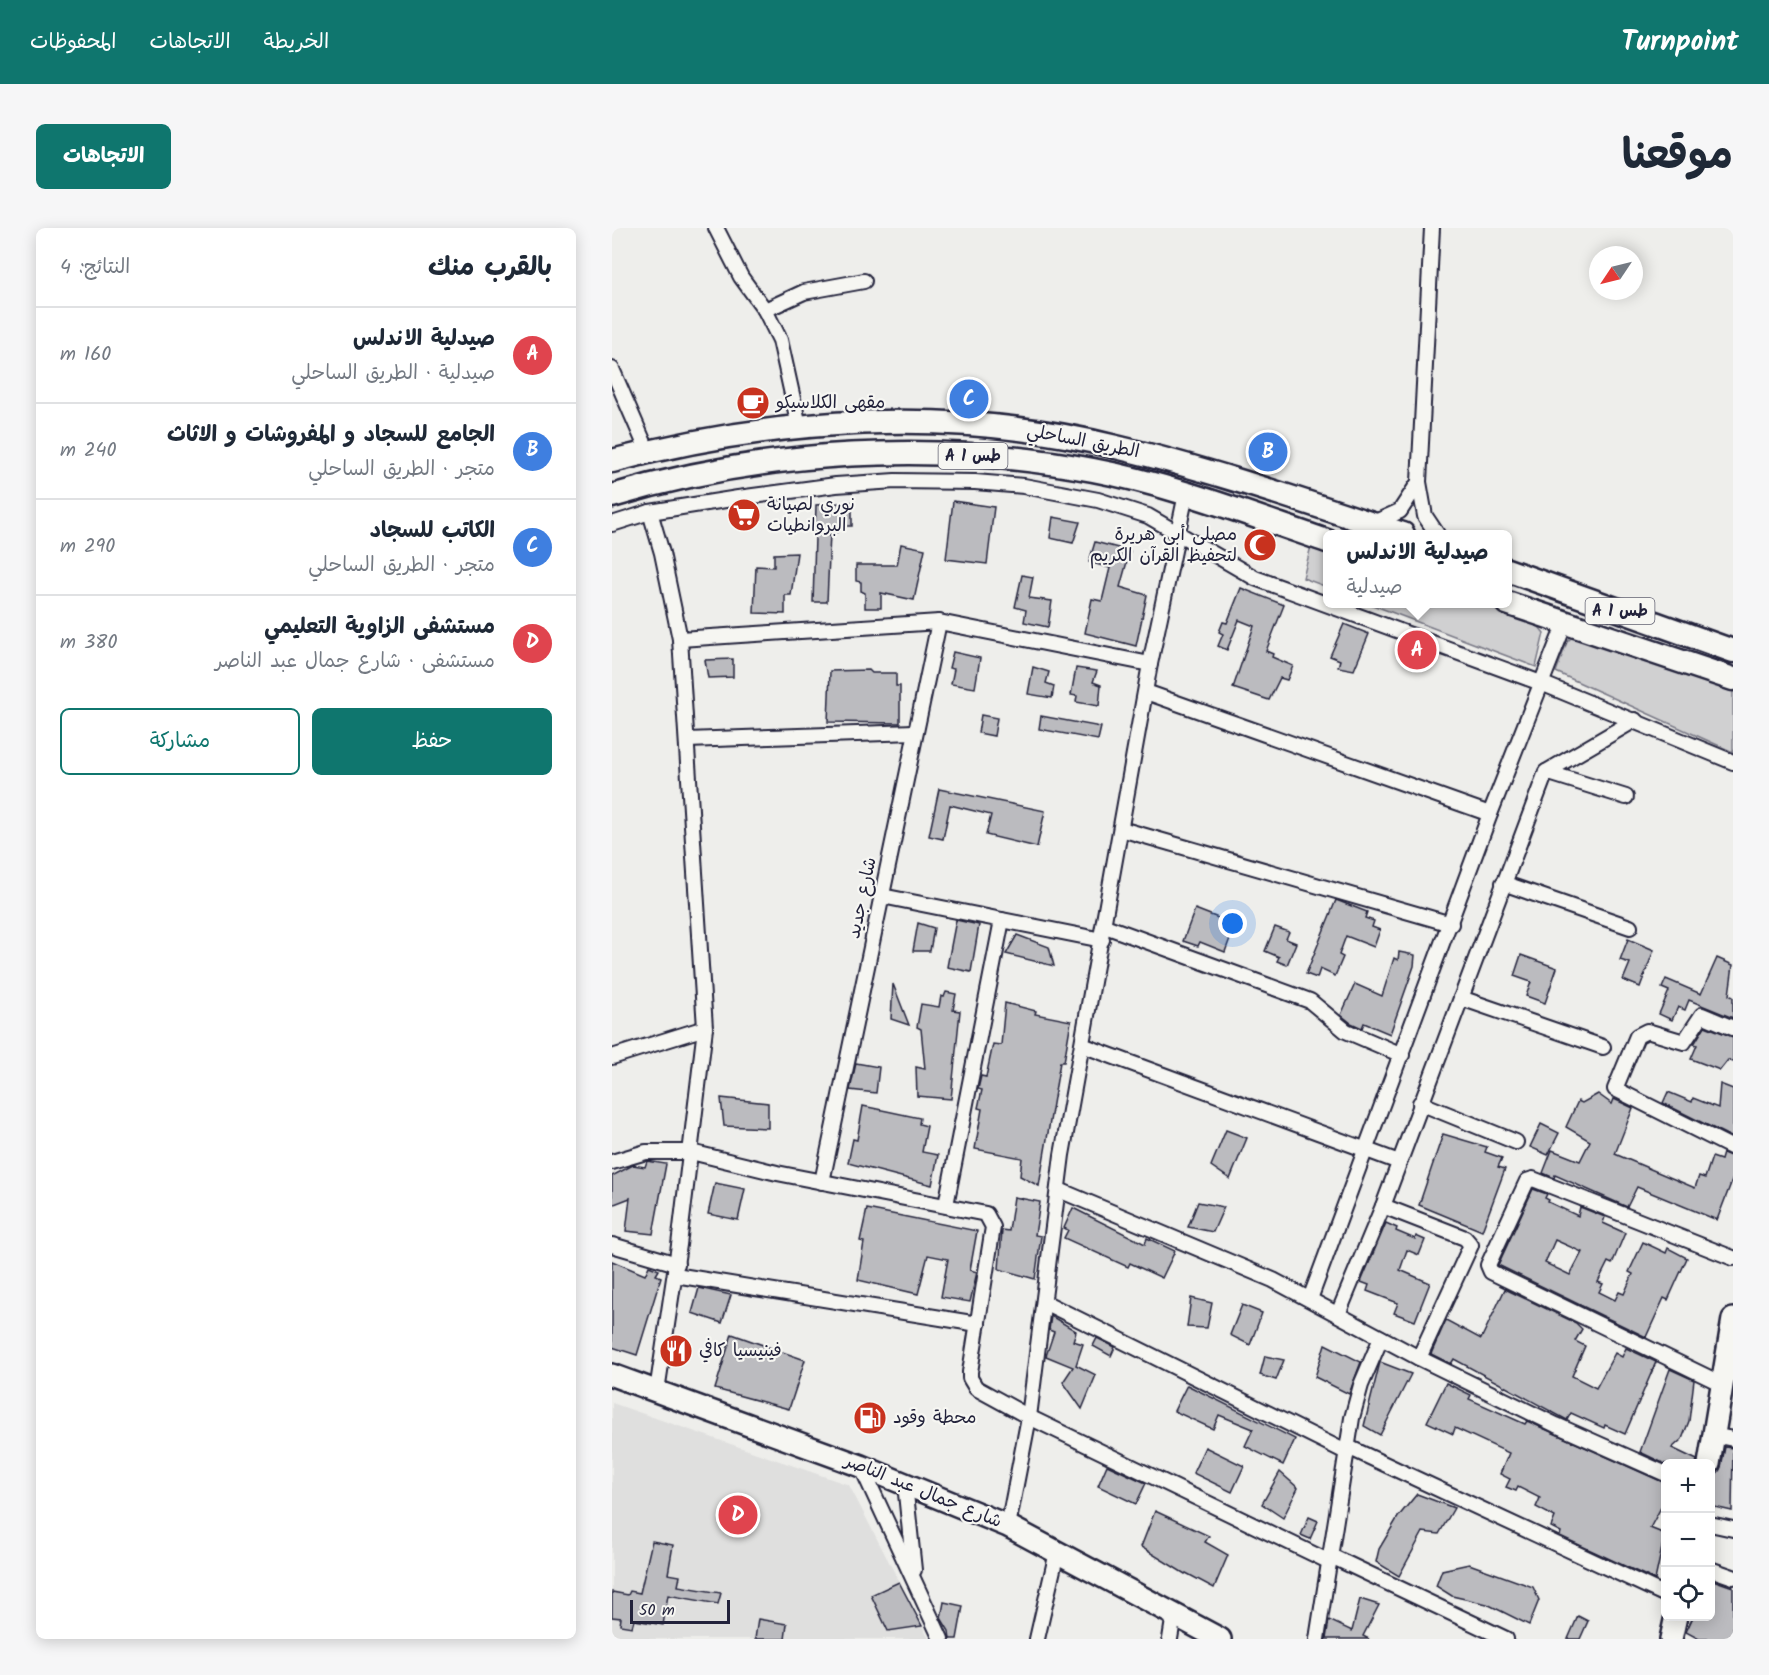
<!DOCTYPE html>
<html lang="ar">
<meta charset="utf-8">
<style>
body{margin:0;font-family:Kalam,"Playpen Sans Arabic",sans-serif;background:#f6f6f7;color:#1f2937;direction:rtl}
.controls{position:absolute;right:18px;bottom:18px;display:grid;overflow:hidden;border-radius:9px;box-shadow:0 3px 15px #0003}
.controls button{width:54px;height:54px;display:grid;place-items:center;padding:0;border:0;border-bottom:2px solid #e0e1e3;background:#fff;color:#1f2937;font:30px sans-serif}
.compass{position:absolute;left:977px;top:18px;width:54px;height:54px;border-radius:50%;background:#fff;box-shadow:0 3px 15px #0003;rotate:235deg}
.scale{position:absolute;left:18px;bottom:15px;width:100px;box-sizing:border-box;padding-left:6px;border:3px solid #22223b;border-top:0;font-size:16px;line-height:21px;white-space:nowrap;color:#22223b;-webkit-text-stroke:4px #f6f6f2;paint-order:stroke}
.you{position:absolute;left:621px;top:696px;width:21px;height:21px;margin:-15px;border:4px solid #fff;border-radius:50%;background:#1a73e8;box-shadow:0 0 0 9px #1a73e833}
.badge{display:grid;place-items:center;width:39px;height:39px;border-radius:50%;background:#0f766e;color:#fff;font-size:20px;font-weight:700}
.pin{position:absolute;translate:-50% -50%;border:3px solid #fff;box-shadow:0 2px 6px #0006}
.popup{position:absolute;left:711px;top:302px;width:189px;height:78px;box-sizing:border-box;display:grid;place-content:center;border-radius:9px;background:#fff;filter:drop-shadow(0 2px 4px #0005);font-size:20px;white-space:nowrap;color:#747a83}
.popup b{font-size:22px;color:#1f2937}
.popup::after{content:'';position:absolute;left:50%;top:100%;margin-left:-12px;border:12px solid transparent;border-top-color:#fff}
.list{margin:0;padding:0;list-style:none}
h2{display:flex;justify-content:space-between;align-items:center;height:78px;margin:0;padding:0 24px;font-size:26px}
h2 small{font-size:20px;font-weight:400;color:#747a83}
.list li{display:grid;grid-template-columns:39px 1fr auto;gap:18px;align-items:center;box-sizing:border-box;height:96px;padding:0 24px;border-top:2px solid #e0e1e3}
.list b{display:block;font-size:22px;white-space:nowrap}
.list p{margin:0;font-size:20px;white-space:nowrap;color:#747a83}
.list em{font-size:20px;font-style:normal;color:#747a83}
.actions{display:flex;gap:12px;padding:18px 24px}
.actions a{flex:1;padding:14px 0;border:2px solid #0f766e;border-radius:9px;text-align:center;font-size:21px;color:#0f766e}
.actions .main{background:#0f766e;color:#fff}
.icon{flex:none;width:33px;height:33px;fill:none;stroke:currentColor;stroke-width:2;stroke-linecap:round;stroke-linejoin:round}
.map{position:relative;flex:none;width:1121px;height:1411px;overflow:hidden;direction:ltr;border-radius:9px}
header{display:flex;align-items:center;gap:36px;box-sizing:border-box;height:84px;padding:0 30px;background:#0f766e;color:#fff}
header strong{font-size:28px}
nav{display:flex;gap:33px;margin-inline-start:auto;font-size:21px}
.intro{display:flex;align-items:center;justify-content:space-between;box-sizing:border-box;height:144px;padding:0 36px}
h1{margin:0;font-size:42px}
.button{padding:15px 27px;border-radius:9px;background:#0f766e;color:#fff;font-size:21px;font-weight:700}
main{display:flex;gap:36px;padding:0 36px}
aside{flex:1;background:#fff;border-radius:9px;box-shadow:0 3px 15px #0003}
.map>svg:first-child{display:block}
</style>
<header>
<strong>Turnpoint</strong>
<nav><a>الخريطة</a><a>الاتجاهات</a><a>المحفوظات</a></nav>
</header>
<div class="intro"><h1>موقعنا</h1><a class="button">الاتجاهات</a></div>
<main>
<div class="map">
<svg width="1121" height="1411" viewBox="0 0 1121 1411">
<rect width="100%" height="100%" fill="#eeeeeb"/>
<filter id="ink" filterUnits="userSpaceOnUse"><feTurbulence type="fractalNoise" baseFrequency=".0167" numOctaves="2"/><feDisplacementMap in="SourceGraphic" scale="12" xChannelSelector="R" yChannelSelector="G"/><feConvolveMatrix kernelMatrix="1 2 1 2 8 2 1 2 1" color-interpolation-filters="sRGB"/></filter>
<g filter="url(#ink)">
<polygon fill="#dfdfde" points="0,1175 237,1257 317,1411 0,1411"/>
<g fill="#d0d0d1" stroke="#797986" stroke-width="1.5">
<polygon points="700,314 715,319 715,359 691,350"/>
<polygon points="758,376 872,376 923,394 932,405 924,439"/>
<polygon points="962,407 1121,460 1121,524 944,444 955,414"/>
</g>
<g fill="#bbbbbf" stroke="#22223b" stroke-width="1.5" fill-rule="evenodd">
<polygon points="341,273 382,279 375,336 334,331"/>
<polygon points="240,274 240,298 226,298 226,304 218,305 215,374 201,374 204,277"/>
<polygon points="441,289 468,294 461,315 438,310"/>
<polygon points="483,314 518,323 508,359 535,367 524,418 473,405 480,371 490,373 498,340 477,334"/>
<polygon points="289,316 313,321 302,372 269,365 269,380 253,380 253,365 249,363 249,354 244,353 244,337 285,337"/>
<polygon points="185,325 179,367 173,367 173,386 142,385 144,338 162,339 162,326"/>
<polygon points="410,347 421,349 417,370 440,373 436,399 412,394 414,382 403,379"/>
<polygon points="629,360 672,377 654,423 661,426 660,429 681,438 675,452 668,450 657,472 621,460 642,398 627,392 615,422 606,418 611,406 607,404 611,394 615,395"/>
<polygon points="732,396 757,406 742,442 726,439 728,432 718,428"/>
<polygon points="341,424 368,430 363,460 339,456 342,441 337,440"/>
<polygon points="121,431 121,449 96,450 93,432"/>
<polygon points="421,439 437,444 434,455 442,458 440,470 416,466"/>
<polygon points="464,440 485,443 481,454 489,457 487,478 464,474 465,468 459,467"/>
<polygon points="257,442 260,445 284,445 284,458 288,458 288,495 216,494 218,443"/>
<polygon points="369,487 385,490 382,508 366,505"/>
<polygon points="429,488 489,499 486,512 427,501"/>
<polygon points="327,561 433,583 425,619 374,607 379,587 338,577 331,611 317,608"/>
<polygon points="724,672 755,684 753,690 762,693 760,699 768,702 762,719 734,708 727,727 731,729 723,748 708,741 705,750 694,746"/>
<polygon points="583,681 614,693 610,702 620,705 613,724 588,714 586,718 571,713"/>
<polygon points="344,692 367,697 359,744 335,739"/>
<polygon points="306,695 322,700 318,723 301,723"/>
<polygon points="663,699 677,704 674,711 684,715 675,737 665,733 667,729 653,723"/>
<polygon points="405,707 437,719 442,738 394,726"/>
<polygon points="1016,711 1042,722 1028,759 1011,752 1018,735 1008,732"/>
<polygon points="787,724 803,727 802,738 778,806 752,795 750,800 739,795 729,787 743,756 770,768 782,730 786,732"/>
<polygon points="909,727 945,740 933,775 914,768 919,754 902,748"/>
<polygon points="1105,730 1121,737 1117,767 1121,769 1121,790 1077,772 1073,782 1066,779 1060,792 1047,786 1057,763 1050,760 1054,751 1089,766"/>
<polygon points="281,756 297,797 279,791"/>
<polygon points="334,764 344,766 341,782 348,783 339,871 305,868 304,839 313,841 309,801 305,799 309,776 327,779 329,768 332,769"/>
<polygon points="393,775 424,783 423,786 459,793 452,834 448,834 427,958 408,948 410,930 363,921 370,881 366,880 370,862 366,861 369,848 374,849 381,816 389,817"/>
<polygon points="1093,798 1121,809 1121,834 1116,832 1108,842 1079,831 1085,817 1082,816"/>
<polygon points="244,835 267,839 264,865 238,862"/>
<polygon points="1108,856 1121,861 1121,910 1051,875 1056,864 1080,874 1081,870 1106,880"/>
<polygon points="986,866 1000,876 1002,871 1021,880 1003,926 1083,960 1087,948 1093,950 1100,929 1109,932 1111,925 1121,929 1121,950 1105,992 1025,959 1015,979 943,947 942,950 931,945 940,922 968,933 978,913 954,899 966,873 970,875"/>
<polygon points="109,870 156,875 156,900 112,898"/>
<polygon points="251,878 308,890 307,896 315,898 310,924 326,927 320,957 236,935 241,911 245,912"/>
<polygon points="929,896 947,905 936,927 918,919"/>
<polygon points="614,902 635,910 618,951 599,938"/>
<polygon points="831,906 875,919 873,924 890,930 886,939 893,941 870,1003 807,977"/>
<polygon points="35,933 54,936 41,1006 14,1003 18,970 0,977 0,948 21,937 33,939"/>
<polygon points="103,955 133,961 126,992 96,986"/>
<path d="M 921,961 L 935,966 L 933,970 L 937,972 L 936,974 L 966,988 L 968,979 L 993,989 L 991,995 L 1013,1005 L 1000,1036 L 996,1034 L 986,1054 L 991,1056 L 987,1064 L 1003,1072 L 1007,1064 L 1012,1066 L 1021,1046 L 1017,1044 L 1031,1014 L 1054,1025 L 1056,1020 L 1075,1030 L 1056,1072 L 1052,1070 L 1034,1109 L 886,1037 ZM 943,1012 L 970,1024 L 958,1047 L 933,1035 Z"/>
<polygon points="402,969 428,974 423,1007 429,1008 423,1051 387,1041 390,1002 397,1003"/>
<polygon points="586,974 612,979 601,1004 576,999"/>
<polygon points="461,980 533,1016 535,1010 563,1023 550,1050 518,1035 516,1039 452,1010 456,1002 452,1000"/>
<polygon points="255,981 365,1003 358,1042 365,1044 358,1074 329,1069 336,1031 316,1027 306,1066 246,1052 252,1014 248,1013"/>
<polygon points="774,995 785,1000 784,1003 803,1011 804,1008 813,1012 807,1027 795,1022 788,1042 818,1055 803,1093 782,1085 786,1075 755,1063 757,1057 749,1054"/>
<polygon points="0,1033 33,1047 37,1038 47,1042 44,1047 49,1049 25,1127 0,1119"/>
<polygon points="87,1060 119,1067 110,1095 80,1085"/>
<polygon points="893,1061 964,1095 970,1101 963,1113 973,1118 960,1148 984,1160 1003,1125 1010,1129 1014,1120 1044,1134 1013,1206 993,1197 992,1200 959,1185 955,1192 842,1131 839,1136 819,1126 834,1092 869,1111"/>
<polygon points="579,1070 600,1075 595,1100 575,1099"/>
<polygon points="630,1077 650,1085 638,1117 618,1107"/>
<polygon points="439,1088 464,1103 461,1113 471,1116 464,1137 484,1147 470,1181 451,1154 461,1139 434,1128 442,1104 437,1102"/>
<polygon points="120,1106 193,1132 177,1181 103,1161"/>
<polygon points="485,1110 503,1119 499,1128 481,1118"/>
<polygon points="713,1116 749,1134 737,1166 703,1149"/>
<polygon points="653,1128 672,1132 664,1152 648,1147"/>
<polygon points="768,1134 799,1146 768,1207 752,1198"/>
<polygon points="1058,1141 1082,1152 1077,1193 1070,1211 1060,1220 1085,1232 1084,1236 1053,1236 1028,1224"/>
<polygon points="834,1155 859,1167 857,1171 913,1196 915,1193 1053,1255 1053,1272 1038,1300 1053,1306 1043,1352 948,1308 949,1304 939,1299 943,1289 924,1279 928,1270 906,1259 904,1263 894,1259 898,1251 888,1246 897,1225 843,1200 841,1206 815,1194"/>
<polygon points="575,1157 683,1211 671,1237 633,1218 641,1201 607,1187 601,1201 562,1183"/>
<polygon points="593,1219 632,1238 620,1264 581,1245"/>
<polygon points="1113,1219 1121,1220 1120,1283 1098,1278 1102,1248 1109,1239"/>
<polygon points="495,1237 534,1255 524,1276 486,1258"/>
<polygon points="668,1244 686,1260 671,1290 650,1276"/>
<polygon points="805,1266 842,1280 827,1306 811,1304 787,1348 764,1334 767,1321 786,1289"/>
<polygon points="543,1283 597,1308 593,1314 616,1327 602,1360 574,1345 573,1346 529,1319"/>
<polygon points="697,1289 706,1293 698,1311 689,1307"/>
<polygon points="40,1313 61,1317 56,1346 68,1348 66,1358 109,1365 106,1376 56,1367 51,1397 22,1392 20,1399 8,1397 9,1390 0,1389 0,1364 16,1367 18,1363 28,1365"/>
<polygon points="857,1336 921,1359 927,1372 917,1397 875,1376 840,1368 824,1358 830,1342"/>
<polygon points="1098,1351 1121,1359 1121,1411 1087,1411 1074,1404 1081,1389 1098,1389"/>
<polygon points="287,1354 310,1398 276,1403 259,1367"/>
<polygon points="748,1371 767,1377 751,1408 757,1411 714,1411 717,1392 740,1403"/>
<polygon points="332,1374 351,1378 345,1411 338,1411 337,1403 329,1390"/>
<polygon points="966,1388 976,1393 968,1411 956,1411"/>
<polygon points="146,1391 175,1396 173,1411 143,1411"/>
</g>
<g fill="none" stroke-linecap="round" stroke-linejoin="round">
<defs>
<g id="minor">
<polyline points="104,0 129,49 153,82 168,112 187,198"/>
<polyline points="820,0 807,254 813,288 825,306"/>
<polyline points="153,82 192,64 252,53"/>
<polyline points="0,141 36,224"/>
<polyline points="38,284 50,325 68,411 93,800 67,1017 45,1163"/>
<polyline points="0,296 38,284 126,270 224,257 283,253 363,254 412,258 486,272 536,288 643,350 929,455 1121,534"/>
<polyline points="759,296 788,283 807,254"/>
<polyline points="68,411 327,394 538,436"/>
<polyline points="534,464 878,586"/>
<polyline points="75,512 303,504"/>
<polyline points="934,544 1014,569"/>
<polyline points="509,601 839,696"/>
<polyline points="891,655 1018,699"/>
<polyline points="270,668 490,712"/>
<polyline points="493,698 698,773 734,803 790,827"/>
<polyline points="849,770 991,819"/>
<polyline points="1121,800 1090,787 1072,814 1035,803 1025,808 1003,861 1121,920"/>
<polyline points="470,817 787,934"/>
<polyline points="0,829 93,800"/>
<polyline points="808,875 904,914"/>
<polyline points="0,934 34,924 79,924 165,945 374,986 381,999 358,1144 358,1150 364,1160 417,1189 718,1334"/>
<polyline points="210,954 327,394"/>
<polyline points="447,962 661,1052 807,1130 944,1197 1054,1246"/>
<polyline points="334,977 390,692"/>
<polyline points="771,978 853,1010 859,1017 807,1130"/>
<polyline points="0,1017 65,1036"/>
<polyline points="63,1047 366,1096"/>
<polyline points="698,1071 878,586 953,395"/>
<polyline points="432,1074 736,1225"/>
<polyline points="726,1086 771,978 934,544 1023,492"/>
<polyline points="1110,1156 879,1044 876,1037 915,953 921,951 1121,1030"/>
<polyline points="1101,1207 1121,1211"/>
<polyline points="736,1219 1054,1367"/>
<polyline points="249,1238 329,1411"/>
<polyline points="293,1256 302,1342"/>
<polyline points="1098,1296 1121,1301"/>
<polyline points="396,1298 417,1189 450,927 538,436 574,266"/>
<polyline points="719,1328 894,1411"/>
<polyline points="1098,1341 1121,1349"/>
<polyline points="425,1411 445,1324"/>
<polyline points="558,1411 562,1386"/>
<polyline points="705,1411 740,1190 749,1157 769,1110"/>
</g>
<g id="primary">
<polyline points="0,1147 249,1238 396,1298 608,1411"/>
<polyline points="1097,1236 1121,1091"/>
<polyline points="1059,1411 1064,1388"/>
</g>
<g id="trunk">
<path d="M 0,233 C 162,190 340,178 504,219 C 601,242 696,275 791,306"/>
<path d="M 0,268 C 154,222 323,212 481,242 C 561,257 638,287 715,313"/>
<polyline points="895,342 1121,423"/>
<polyline points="895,375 1121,451"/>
</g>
</defs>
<use href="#minor" stroke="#22223b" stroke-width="18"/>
<use href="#primary" stroke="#22223b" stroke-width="26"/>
<use href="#trunk" stroke="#22223b" stroke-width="27"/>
<use href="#minor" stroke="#f6f6f2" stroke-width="14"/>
<use href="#primary" stroke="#f6f6f2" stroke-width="21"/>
<use href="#trunk" stroke="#f6f6f2" stroke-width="22"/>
</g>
</g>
<defs>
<symbol id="cafe-disc" viewBox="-11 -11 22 22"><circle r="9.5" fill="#c8321e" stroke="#f6f6f2"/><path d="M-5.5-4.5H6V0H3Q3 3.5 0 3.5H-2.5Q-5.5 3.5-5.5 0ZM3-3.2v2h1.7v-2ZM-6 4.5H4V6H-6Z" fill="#fff"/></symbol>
<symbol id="supermarket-disc" viewBox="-11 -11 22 22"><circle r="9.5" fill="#c8321e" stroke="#f6f6f2"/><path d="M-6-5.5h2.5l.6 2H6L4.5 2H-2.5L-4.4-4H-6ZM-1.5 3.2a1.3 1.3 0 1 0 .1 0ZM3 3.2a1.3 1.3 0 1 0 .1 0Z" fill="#fff"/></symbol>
<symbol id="mosque-disc" viewBox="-11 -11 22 22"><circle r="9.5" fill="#c8321e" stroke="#f6f6f2"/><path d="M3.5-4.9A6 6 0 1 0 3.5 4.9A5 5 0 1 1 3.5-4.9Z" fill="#fff"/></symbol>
<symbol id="restaurant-disc" viewBox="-11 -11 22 22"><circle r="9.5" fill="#c8321e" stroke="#f6f6f2"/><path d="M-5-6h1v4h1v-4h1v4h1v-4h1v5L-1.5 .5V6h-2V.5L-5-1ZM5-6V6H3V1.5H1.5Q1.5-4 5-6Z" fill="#fff"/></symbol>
<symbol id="fuel-disc" viewBox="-11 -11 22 22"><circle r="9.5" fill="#c8321e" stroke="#f6f6f2"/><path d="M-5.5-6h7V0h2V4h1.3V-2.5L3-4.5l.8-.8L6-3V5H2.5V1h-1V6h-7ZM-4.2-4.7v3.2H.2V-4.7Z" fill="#fff"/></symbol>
</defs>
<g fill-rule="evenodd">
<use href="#cafe-disc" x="122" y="156" width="38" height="38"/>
<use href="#supermarket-disc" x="113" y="268" width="38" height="38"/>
<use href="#mosque-disc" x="629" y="298" width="38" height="38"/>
<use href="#restaurant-disc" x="45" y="1104" width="38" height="38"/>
<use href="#fuel-disc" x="239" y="1171" width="38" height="38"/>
</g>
<g text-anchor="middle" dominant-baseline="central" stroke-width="4.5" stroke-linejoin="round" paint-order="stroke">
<g fill="#f6f6f2" stroke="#626272" stroke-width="1.5">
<rect x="326.5" y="215" width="69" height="26" rx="4.5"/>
<rect x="973.5" y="370" width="69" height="26" rx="4.5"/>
</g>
<g font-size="16" font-weight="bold" fill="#22223b">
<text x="361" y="228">A 1 طس</text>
<text x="1008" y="383">A 1 طس</text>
</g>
<g font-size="18" fill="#22223b" stroke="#f6f6f2" text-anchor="start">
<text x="164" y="175">مقهى الكلاسيكو</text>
<text x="155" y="277">نوري لصيانة<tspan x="155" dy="21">البروانطيات</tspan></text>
<text x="625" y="307" text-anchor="end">مصلى أبي هريرة<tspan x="625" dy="21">لتحفيظ القرآن الكريم</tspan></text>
<text x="87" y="1123">فينيسيا كافي</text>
<text x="281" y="1190">محطة وقود</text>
</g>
<g font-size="18" fill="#22223b" stroke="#f6f6f2">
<text transform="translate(471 214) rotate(11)">الطريق الساحلي</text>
<text transform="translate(251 670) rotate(-78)">شارع جديد</text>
<text transform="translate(311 1264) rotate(22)">شارع جمال عبد الناصر</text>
</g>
</g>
</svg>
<div class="controls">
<button>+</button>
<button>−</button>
<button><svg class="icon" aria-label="locate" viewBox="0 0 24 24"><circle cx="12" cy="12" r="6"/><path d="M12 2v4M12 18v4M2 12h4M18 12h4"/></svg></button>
</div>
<svg class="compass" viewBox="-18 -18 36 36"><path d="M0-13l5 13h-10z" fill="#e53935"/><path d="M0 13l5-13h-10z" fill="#747a83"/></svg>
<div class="scale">50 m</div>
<div class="you"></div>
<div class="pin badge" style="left:805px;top:422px;background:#e0444e">A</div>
<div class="popup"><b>صيدلية الاندلس</b>صيدلية</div>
<div class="pin badge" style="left:656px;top:224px;background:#3f7fe0">B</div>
<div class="pin badge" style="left:357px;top:171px;background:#3f7fe0">C</div>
<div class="pin badge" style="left:126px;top:1287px;background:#e0444e">D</div>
</div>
<aside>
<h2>بالقرب منك<small>النتائج: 4</small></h2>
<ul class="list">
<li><span class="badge" style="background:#e0444e">A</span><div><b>صيدلية الاندلس</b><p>صيدلية · الطريق الساحلي</p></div><em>160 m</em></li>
<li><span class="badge" style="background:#3f7fe0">B</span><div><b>الجامع للسجاد و المفروشات و الاثاث</b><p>متجر · الطريق الساحلي</p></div><em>240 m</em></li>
<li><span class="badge" style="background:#3f7fe0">C</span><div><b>الكاتب للسجاد</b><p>متجر · الطريق الساحلي</p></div><em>290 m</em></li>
<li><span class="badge" style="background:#e0444e">D</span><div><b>مستشفى الزاوية التعليمي</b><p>مستشفى · شارع جمال عبد الناصر</p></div><em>380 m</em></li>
</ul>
<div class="actions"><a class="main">حفظ</a><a>مشاركة</a></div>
</aside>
</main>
